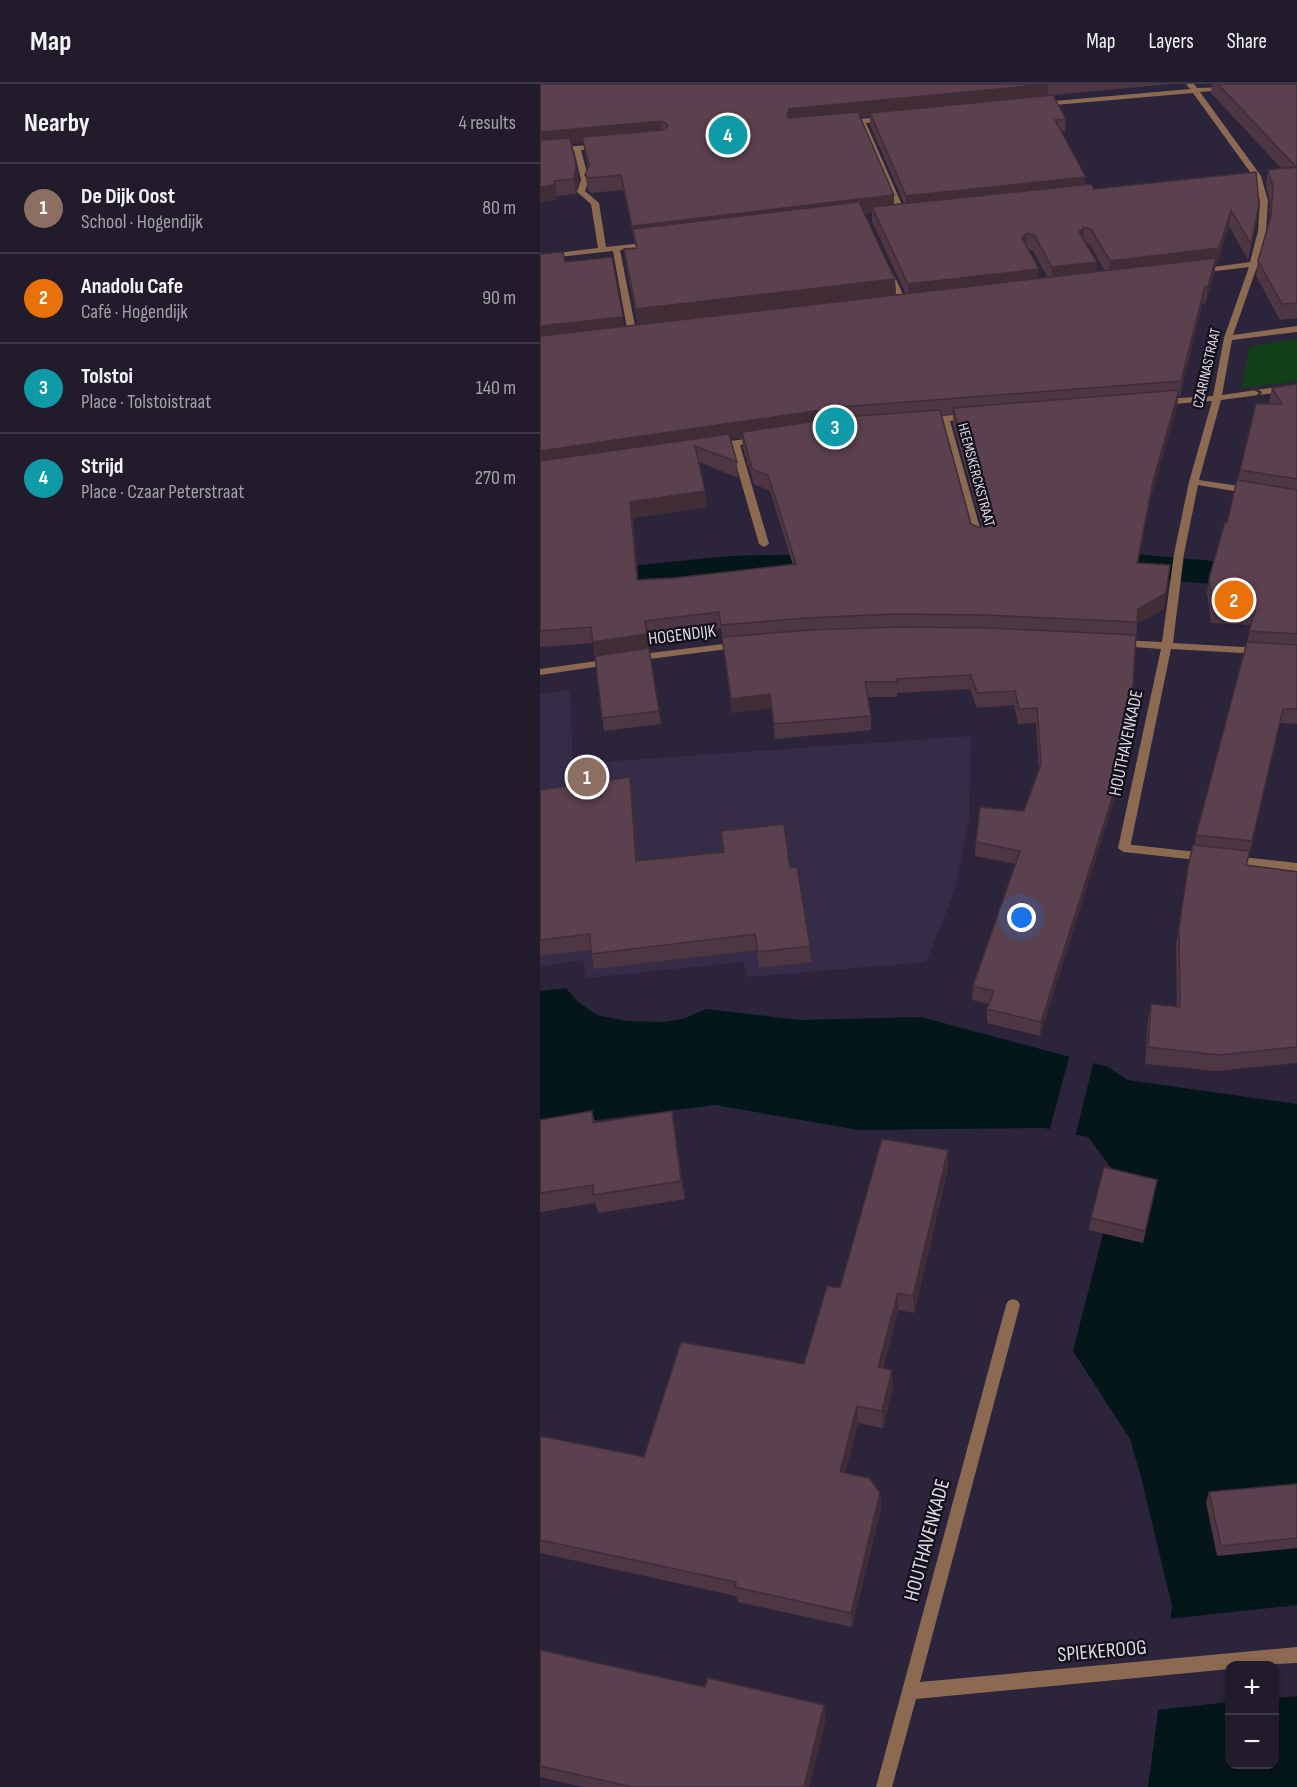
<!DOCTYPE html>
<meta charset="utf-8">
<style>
body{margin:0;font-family:"Sofia Sans Condensed",sans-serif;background:#2d2838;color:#f1f3f6}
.controls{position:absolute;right:18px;bottom:18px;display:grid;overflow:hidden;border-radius:12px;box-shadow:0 3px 9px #0003}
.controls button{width:54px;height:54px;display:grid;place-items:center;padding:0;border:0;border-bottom:2px solid #3e3948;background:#211b2c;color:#f1f3f6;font:30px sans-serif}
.you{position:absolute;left:482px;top:834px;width:21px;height:21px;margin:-15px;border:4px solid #fff;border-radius:50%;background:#1a73e8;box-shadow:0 0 0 9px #1a73e833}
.badge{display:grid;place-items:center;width:39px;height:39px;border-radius:50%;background:#c9a5ee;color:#fff;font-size:20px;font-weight:700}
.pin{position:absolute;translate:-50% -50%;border:3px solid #fff;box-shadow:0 2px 6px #0006}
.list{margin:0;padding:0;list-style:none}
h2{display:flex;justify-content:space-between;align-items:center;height:78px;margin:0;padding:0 24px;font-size:26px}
h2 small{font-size:20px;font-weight:400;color:#a2a1a9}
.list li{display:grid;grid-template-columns:39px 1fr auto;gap:18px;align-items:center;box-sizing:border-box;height:90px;padding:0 24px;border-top:2px solid #3e3948}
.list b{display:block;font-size:22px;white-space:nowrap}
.list p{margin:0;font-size:20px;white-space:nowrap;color:#a2a1a9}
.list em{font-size:20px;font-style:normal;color:#a2a1a9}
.map{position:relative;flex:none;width:757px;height:1703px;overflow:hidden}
header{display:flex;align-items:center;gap:36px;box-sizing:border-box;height:84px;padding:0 30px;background:#211b2c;border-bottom:2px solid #3e3948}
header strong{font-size:28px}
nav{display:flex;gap:33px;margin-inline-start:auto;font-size:21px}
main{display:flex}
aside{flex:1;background:#211b2c}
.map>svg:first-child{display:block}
</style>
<header>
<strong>Map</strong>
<nav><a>Map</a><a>Layers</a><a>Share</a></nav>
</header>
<main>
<aside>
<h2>Nearby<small>4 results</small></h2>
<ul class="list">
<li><span class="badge" style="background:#8d6e63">1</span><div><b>De Dijk Oost</b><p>School · Hogendijk</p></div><em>80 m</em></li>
<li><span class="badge" style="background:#e8710a">2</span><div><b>Anadolu Cafe</b><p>Café · Hogendijk</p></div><em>90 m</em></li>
<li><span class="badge" style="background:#0f9aa8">3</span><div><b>Tolstoi</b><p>Place · Tolstoistraat</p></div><em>140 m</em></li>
<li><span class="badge" style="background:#0f9aa8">4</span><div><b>Strijd</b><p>Place · Czaar Peterstraat</p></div><em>270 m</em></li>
</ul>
</aside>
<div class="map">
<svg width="757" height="1703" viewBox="0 0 757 1703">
<rect width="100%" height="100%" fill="#2c243b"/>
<polygon fill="#352c48" points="30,606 33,680 431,652 429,736 414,808 386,878 207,893 203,878 46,894 43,876 0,882 0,610"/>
<polygon fill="#123f17" points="757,255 757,297 701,304 710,262"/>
<g fill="#05161b" fill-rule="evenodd">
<polygon points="336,469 584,469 684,478 757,478 716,503 522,489 151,504 0,491 189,472"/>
<path d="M 26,904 L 38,918 L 57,931 L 86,937 L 124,938 L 143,935 L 166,925 L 260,936 L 381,933 L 568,983 L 588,996 L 757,1020 L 757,1703 L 608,1703 L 632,1522 L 601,1393 L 590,1355 L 533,1267 L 573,1110 L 576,1090 L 548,1053 L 504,1044 L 319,1046 L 175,1021 L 0,1043 L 0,907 ZM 690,1582 L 734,1582 L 734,1680 L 690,1680 Z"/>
</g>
<g fill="#2c243b">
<polygon points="530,970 554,976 535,1053 509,1048"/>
<polygon points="757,1521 757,1612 735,1614 734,1582 690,1582 689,1618 616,1626 627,1535"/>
</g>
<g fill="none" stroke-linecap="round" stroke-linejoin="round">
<g fill="#8b6a51" fill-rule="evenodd">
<polygon points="584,760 666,769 672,773 666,777 584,768 578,764"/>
<polygon points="693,772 757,779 757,787 689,779 687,776"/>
</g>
<g fill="#8b6a51" fill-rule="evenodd">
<polygon points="646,0 654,0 657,4 688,3 688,5 686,6 660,8 721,92 728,117 726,147 718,180 693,251 757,242 757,248 692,256 682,311 757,300 757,306 681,316 659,396 712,404 717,407 712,410 658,401 644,470 633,559 720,564 725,567 720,570 631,565 590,764 584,768 578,764 621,565 581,562 576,559 581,556 622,558 634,470 649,398 672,317 621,321 617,318 621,315 673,312 684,254 709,183 659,189 655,187 659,185 710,178 718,147 720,117 713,92 653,9 503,22 499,20 503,18 650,5"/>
<polygon points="345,33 349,35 348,37 326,39 366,130 362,132 358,130 319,39 306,40 302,38 306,36"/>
<polygon points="59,60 62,60 62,64 41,66 49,96 45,107 59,119 66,163 112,158 116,160 112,162 80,166 97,252 88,256 84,253 88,250 73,167 0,175 0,171 58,164 51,120 37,108 41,96 34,66 0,69 0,65"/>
<polygon points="346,187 353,189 368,221 367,223 360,221 345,189"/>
<polygon points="427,330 431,333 430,335 410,337 443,455 438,458 433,455 401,338 388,339 384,336 388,333"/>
<polygon points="219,353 222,354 222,358 200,361 229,460 224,463 219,460 191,363 176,365 171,362 176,359"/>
<polygon points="199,558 204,561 203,563 94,577 89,574 94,571"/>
<polygon points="71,575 75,576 76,578 75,580 0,591 0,585"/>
<polygon points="473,1215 478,1217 480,1221 380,1598 757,1563 757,1579 690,1582 690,1585 376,1615 352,1703 336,1703 466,1221 468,1217"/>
</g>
</g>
<g fill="#4e3742" fill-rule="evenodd">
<path d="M 0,0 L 631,0 L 513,11 L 526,35 L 525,47 L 521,48 L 546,93 L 545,100 L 554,105 L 716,88 L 717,136 L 708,176 L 689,142 L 677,180 L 676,180 L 674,189 L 665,221 L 663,217 L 640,312 L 638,312 L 637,322 L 611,413 L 598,479 L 624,525 L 597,540 L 588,668 L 585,670 L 584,679 L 567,739 L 500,952 L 447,939 L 447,925 L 449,920 L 432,916 L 433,902 L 476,780 L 435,772 L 436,758 L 484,727 L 499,685 L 496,639 L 478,640 L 474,621 L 437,624 L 430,605 L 357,609 L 357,613 L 328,613 L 331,632 L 331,646 L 235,655 L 231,624 L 192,629 L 181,544 L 107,553 L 121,640 L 64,647 L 53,559 L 0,563 L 0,170 L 25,178 L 85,243 L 98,241 L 87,187 L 84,165 L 96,164 L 83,106 L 51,109 L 48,106 L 45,91 L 48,84 L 43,59 L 32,60 L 39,96 L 36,110 L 16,112 L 17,116 L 0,118 ZM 330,32 L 330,41 L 364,119 L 354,120 L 354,111 L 320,33 ZM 332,129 L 332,138 L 366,210 L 356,211 L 355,195 L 324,130 ZM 546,159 L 550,161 L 565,187 L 556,188 L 557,178 ZM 488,165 L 493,167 L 508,194 L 499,195 ZM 413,330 L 413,340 L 442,442 L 440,444 L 431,440 L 402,331 ZM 202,354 L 203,364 L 214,400 L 230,407 L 253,481 L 134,494 L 98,495 L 93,434 L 167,423 L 165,407 L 159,378 L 198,394 L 197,378 L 190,355 Z"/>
<polygon points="663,0 757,0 757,234 740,236 716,192 718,177 729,139 730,117 726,101 728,86 742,85 671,9 672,0"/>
<polygon points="757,300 757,640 740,639 707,781 757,788 757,979 676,987 605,980 608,936 611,920 637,923 636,861 648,783 655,761 656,751 707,558 711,541 671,539 667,509 669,495 687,439 700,386 730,320 729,318 732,304"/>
<polygon points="90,693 93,709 98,777 250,784 270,862 271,878 219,884 217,866 54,885 51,866 0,872 0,706"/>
<polygon points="52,1027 55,1038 135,1045 145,1115 58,1129 55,1119 0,1128 0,1036"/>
<polygon points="408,1066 408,1085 374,1229 358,1226 343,1284 353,1303 343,1344 318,1339 305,1389 340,1409 341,1425 312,1543 198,1518 196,1512 0,1469 0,1352 104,1373 264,1280 300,1204"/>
<polygon points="617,1096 603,1159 549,1146 551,1134"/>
<polygon points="757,1400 757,1464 677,1472 666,1418 669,1408"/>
<polygon points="0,1566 286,1635 269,1703 43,1703 0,1693"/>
</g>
<g fill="#402d36">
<polygon points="508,0 507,15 330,29 330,32 250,40 247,31 249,25"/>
<polygon points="121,37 123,52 42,53 43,59 0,63 0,48"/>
<polygon points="36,81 39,96 36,110 34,95"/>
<polygon points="546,93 545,106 366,125 366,112"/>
<polygon points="15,101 17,116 0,118 0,103"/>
<polygon points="354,111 354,126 332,123 332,129 96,157 93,145 95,157 94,157 92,142"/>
<polygon points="719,121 717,136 708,176 711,160"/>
<polygon points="691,126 689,142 677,180 676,180 674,189 665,221 667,205 675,180 568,193 570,177"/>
<polygon points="544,143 543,158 539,148"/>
<polygon points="487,149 486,164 482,154"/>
<polygon points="557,178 555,193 511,199 512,183"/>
<polygon points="499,185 498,200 368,216 368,200"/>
<polygon points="355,195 356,217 99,247 96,225"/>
<polygon points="665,202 663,217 640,312 641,297"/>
<polygon points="83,233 85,248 0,258 0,242"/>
<polygon points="639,306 637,322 611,413 595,495 597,479 613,397"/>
<polygon points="302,323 303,339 202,348 202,354 0,383 0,367"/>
<polygon points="165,407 167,423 93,434 100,512 97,496 90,418"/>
<polygon points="630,481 624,525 597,540 598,525"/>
<polygon points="107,550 109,566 56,574 53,558"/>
<polygon points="230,610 231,624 192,629 191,615"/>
<polygon points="590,653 588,668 585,670 584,679 567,739 500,952 501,938 585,657"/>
<polygon points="90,693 93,709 99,793 96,777"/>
<polygon points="132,1027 135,1045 145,1115 141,1097"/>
<polygon points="408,1066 408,1085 374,1229 373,1212"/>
<polygon points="617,1096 615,1108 603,1159 605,1147"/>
<polygon points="358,1209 358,1226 338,1300 338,1283"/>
<polygon points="352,1286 353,1303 343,1344 342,1327"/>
<polygon points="317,1322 318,1339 301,1403 300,1388"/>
<polygon points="340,1409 341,1425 312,1543 311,1529"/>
<polygon points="284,1621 286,1635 269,1703 264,1703"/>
</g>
<g fill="#5b404d" stroke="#402d36" stroke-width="1.5">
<polygon points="0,0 508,0 249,25 247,31 249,34 318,28 354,111 92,142 81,91 49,94 45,91 49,81 42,53 122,46 128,42 126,39 121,37 0,48"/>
<polygon points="678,0 757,0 757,219 742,220 718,177 731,132 733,102 728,86 756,83"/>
<polygon points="513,11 526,35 515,36 546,93 366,112 330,29"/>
<polygon points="30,54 36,81 34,95 14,97 15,101 0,103 0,56"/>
<polygon points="716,88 719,121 711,160 691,126 679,164 570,177 551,145 544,143 539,148 557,178 512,183 494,151 487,149 482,154 499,185 368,200 332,123 551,100 554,105"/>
<polygon points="319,118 355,195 96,225 84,165 97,164 93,145"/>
<polygon points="23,168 25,178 72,173 83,233 0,242 0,170"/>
<polygon points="676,174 667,205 665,202 641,297 302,323 0,367 0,252"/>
<polygon points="757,300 757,395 700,386 716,320 742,320 732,304"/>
<polygon points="639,306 613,397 597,479 630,481 626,509 598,525 597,538 445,531 355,530 266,534 181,541 179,528 105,537 107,550 53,558 51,543 0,547 0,377 189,350 197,378 155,362 165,407 90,418 97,496 134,494 256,480 228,391 212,385 202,348 303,333 400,326 431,440 440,444 446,438 413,324"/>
<polygon points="697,396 757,406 757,550 709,547 715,527 673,524 669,495 685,438 687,439"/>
<polygon points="359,543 447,544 596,551 590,653 585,657 586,665 569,724 501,938 447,925 454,907 433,902 480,767 436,758 440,723 484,727 501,680 497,624 479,625 475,607 437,609 431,591 356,595 357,598 325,598 331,632 234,640 230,610 191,615 182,553 270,546"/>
<polygon points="707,558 757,561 757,625 743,625 712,757 656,751"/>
<polygon points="109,564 119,627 62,634 55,572"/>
<polygon points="90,693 96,777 184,768 181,747 244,740 250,784 257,783 270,862 218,868 215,850 51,870 50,850 0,856 0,706"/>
<polygon points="653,761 710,767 706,781 757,788 757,963 679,971 608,963 611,920 640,923 639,844 648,783"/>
<polygon points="52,1027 53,1039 132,1027 141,1097 53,1111 53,1101 0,1109 0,1036"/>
<polygon points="342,1055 408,1066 373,1212 358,1209 338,1283 352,1286 342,1327 317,1322 300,1388 329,1394 340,1409 311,1529 195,1503 196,1498 0,1456 0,1352 104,1373 141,1258 264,1280 287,1202 300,1204"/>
<polygon points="564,1083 617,1096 605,1147 551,1134"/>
<polygon points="757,1400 757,1454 681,1462 669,1408"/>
<polygon points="0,1566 165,1603 168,1594 284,1621 264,1703 88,1703 88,1702 0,1682"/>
</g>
<defs><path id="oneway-chevron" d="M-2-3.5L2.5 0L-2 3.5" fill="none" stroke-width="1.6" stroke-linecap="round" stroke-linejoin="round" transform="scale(1.5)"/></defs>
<use stroke="#372b2a" href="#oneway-chevron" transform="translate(717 309) rotate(-8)"/>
<g text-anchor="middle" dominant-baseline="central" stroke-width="4.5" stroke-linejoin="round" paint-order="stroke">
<g font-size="15" fill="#dfdaea" stroke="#13101a">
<text transform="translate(667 284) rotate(-77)">CZARINASTRAAT</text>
<text transform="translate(436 391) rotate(75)">HEEMSKERCKSTRAAT</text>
</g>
<g font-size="18" fill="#dfdaea" stroke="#13101a">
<text transform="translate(142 551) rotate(-7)">HOGENDIJK</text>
<text transform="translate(586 659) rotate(-78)">HOUTHAVENKADE</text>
</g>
<g font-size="21" fill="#dfdaea" stroke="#13101a">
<text transform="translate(387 1456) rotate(-75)">HOUTHAVENKADE</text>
<text transform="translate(562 1567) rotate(-5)">SPIEKEROOG</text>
</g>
</g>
</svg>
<div class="controls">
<button>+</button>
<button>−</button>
</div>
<div class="you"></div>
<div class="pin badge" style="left:47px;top:693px;background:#8d6e63">1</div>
<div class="pin badge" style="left:694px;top:516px;background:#e8710a">2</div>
<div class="pin badge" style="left:295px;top:343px;background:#0f9aa8">3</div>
<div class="pin badge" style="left:188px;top:51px;background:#0f9aa8">4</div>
</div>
</main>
